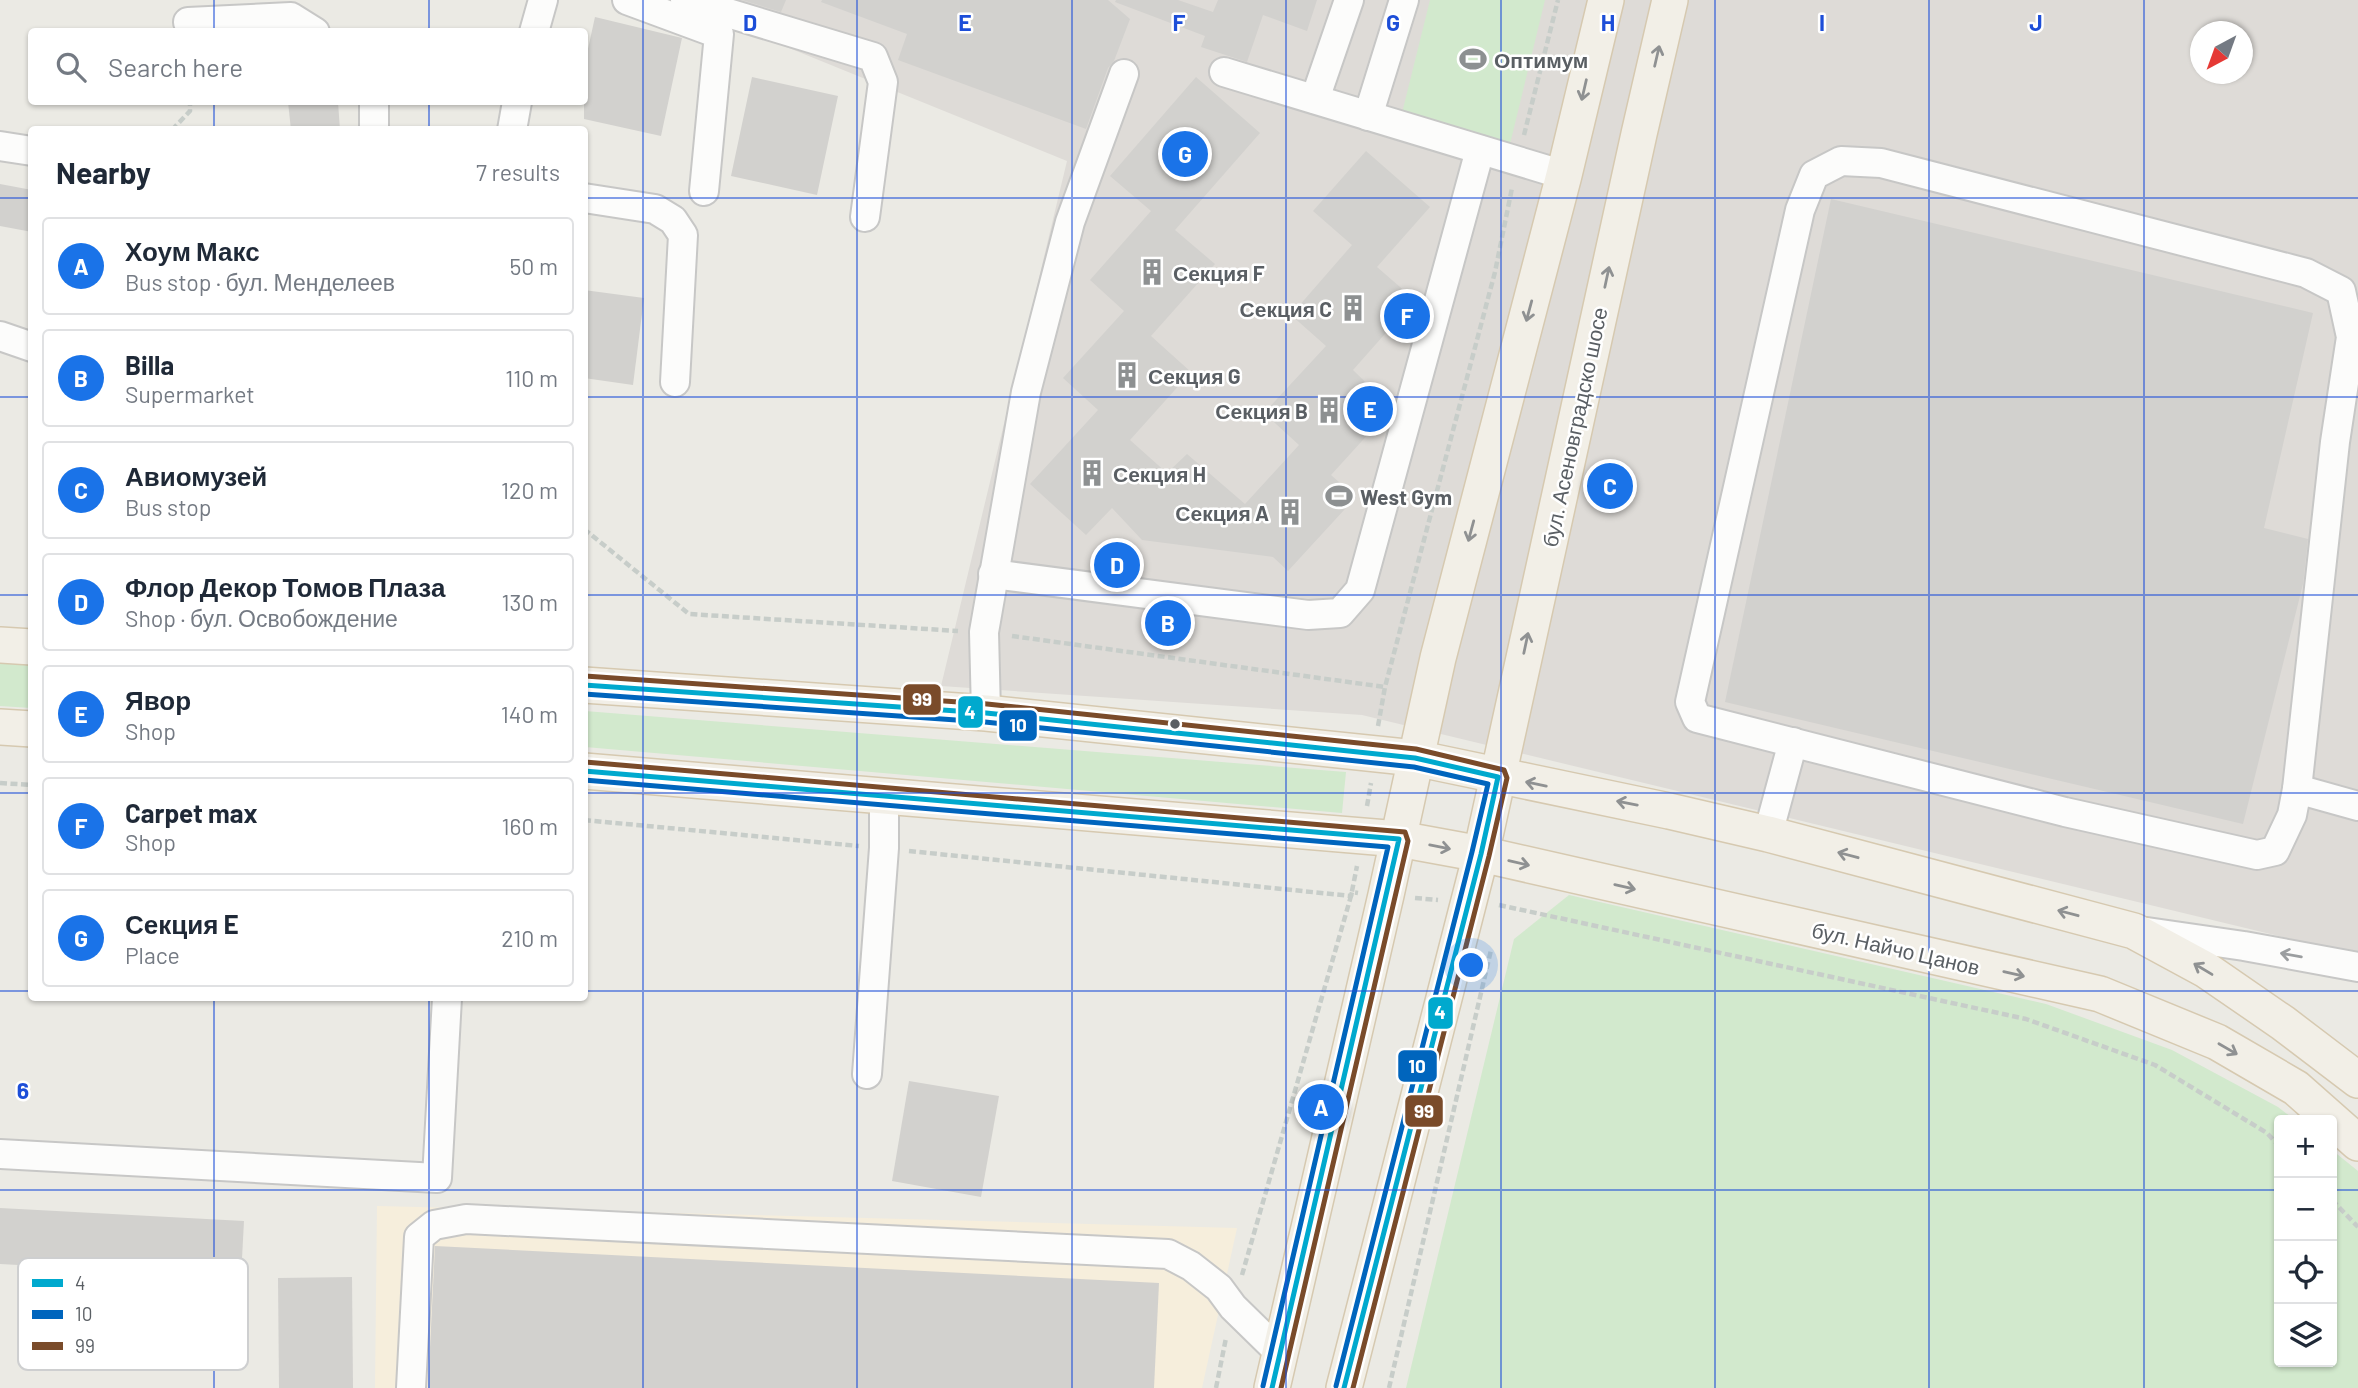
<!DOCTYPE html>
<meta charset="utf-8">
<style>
body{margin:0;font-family:Barlow,sans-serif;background:#f6f6f7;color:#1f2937}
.controls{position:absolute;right:21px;bottom:21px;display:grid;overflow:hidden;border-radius:7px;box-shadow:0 2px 5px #0004}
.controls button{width:63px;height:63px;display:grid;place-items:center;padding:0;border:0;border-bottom:2px solid #e0e1e3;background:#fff;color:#1f2937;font:35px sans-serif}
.compass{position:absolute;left:2190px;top:21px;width:63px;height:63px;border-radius:50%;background:#fff;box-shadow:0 2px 5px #0004;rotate:221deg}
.you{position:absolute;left:1472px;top:966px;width:24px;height:24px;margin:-18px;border:5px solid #fff;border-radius:50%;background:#1a73e8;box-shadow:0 0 0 10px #1a73e833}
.badge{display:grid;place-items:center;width:46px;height:46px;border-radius:50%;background:#1a73e8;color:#fff;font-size:23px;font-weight:700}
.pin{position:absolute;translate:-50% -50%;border:4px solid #fff;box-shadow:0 2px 7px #0006}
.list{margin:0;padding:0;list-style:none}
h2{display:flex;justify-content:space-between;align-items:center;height:91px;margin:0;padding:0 28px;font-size:30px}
h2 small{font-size:23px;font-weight:400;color:#747a83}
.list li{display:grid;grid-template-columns:46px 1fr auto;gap:21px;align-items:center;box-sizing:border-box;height:98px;margin:0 14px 14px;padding:0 14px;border:2px solid #e0e1e3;border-radius:7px}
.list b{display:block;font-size:26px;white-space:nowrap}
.list p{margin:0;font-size:23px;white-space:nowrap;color:#747a83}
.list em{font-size:23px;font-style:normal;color:#747a83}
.icon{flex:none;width:38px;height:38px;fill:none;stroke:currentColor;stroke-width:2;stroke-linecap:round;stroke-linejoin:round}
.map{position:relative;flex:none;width:2358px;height:1388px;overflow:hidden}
.search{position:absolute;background:#fff;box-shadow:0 2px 5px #0004;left:28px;top:28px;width:560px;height:77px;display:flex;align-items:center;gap:18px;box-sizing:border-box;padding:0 24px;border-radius:7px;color:#747a83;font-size:26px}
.panel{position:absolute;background:#fff;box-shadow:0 2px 5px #0004;left:28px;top:126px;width:560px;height:875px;border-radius:7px}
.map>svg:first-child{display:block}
</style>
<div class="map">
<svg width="2358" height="1388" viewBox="0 0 2358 1388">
<rect width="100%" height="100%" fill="#ebeae4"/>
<polygon fill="#f6eedc" points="377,1206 755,1215 1237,1228 1202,1388 375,1388"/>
<path fill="#dedbd7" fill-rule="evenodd" d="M 671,0 L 2358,0 L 2358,955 L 1362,715 L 941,686 L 1067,161 ZM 2200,32 L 2242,32 L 2242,74 L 2200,74 Z"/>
<g fill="#d2e9cd">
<polygon points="1430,0 1545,0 1510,144 1401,117"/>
<polygon points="0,663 31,665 31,708 0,706"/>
<polygon points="585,711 1346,772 1342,813 585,747"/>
<polygon points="1569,895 2046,1004 2172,1050 2278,1107 2295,1120 2279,1120 2279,1362 2332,1362 2332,1150 2358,1171 2358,1388 1406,1388 1514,939"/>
</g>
<g fill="#d2d1ce">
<polygon points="742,0 786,0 781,12"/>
<polygon points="822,0 1108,0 1130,19 1114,61 1108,68 1086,129 898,60 907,34 821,2"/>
<polygon points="1116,0 1178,0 1213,12 1218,0 1317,0 1307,31 1263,15 1247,62 1201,47 1205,36 1115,2"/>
<polygon points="595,17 682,38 661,136 584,119 584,67"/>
<polygon points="752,77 838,96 817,195 731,176"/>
<polygon points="1196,77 1260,133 1175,230 1215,264 1151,336 1191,372 1130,440 1167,473 1187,454 1245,504 1299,445 1264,413 1326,346 1291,315 1352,245 1313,211 1366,151 1430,207 1377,267 1415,300 1353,370 1392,408 1331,475 1356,497 1288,571 1273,557 1142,540 1112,508 1086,535 1030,484 1098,410 1063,378 1124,311 1090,280 1151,211 1110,176"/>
<polygon points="288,102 338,102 340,130 291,130"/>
<polygon points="0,184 32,190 32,232 0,226"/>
<polygon points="1831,199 2313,313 2264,528 2308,539 2303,584 2243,824 1725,702"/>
<polygon points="584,290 644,298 633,385 584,378"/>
<polygon points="909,1081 999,1096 981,1197 892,1181"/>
<polygon points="0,1208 244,1221 241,1277 0,1264"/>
<polygon points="435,1246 1159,1283 1154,1388 428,1388"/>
<polygon points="352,1277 353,1388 279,1388 278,1278"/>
</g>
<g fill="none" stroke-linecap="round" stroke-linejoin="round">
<defs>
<g id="minor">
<polyline points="627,0 719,34 704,191"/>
<polyline points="685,0 873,57 883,82 865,217"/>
<polyline points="188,22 291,17 315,32"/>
<polyline points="534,32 543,0"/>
<polyline points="1224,72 1564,175"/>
<polyline points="1315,99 1349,0"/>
<polyline points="1368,116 1404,0"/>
<polyline points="374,130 374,102"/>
<polyline points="512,130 517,102"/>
<polyline points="0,146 32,151"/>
<polygon points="1841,161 1881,163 2306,273 2341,291 2351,337 2335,442 2297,789 2292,815 2275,851 2257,855 2065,812 1697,718 1690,702 1800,210 1814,175"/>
<polyline points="584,198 655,209 673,220 683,235 675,382"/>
<polyline points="0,336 32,347"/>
<polyline points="993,574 1308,615 1340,613 1360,590 1480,150"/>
<polyline points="986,713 984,632 1026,392 1070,222 1124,74"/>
<polyline points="2297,789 2358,806"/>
<polyline points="1768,834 1793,742"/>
<polyline points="2147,932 2244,946 2358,967"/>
<polyline points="867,1074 884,848 884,796"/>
<polyline points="0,1154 437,1178 447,998"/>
<polyline points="411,1388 419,1237 434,1225 466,1219 1168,1254 1191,1266 1219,1288 1233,1307 1279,1352"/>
</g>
<g id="major">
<polyline points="0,645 32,647"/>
<polyline points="584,685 986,713 1415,758 1669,811 1768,834 2134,931 2206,970 2283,1023 2358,1080"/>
<polyline points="0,727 32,729"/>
<polyline points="584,771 1399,839 1481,854 2100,994 2217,1042 2296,1088 2358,1143"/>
<polyline points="1272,1388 1386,895 1438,658 1564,175 1606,0"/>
<polyline points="1344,1388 1481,854 1639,134 1670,0"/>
</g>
</defs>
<use href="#minor" stroke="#c7c7c6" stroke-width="32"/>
<use href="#major" stroke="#d6c9b0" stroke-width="38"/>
<g stroke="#c7cdc9" stroke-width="4.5" stroke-dasharray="7 3.5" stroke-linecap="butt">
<polyline points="172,130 190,111 190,102"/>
<polyline points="1524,135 1558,0"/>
<polyline points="584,529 689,614 958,631"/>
<polyline points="1012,636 1385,687"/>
<polyline points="1378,726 1385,687 1495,272 1512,188"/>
<polyline points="0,783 32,785"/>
<polyline points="1367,806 1371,783"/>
<polyline points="584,820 859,846"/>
<polyline points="909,851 1351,896 1352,892 1358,893"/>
<polyline points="1415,898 1438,900"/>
<polyline points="1499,905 2026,1019 2155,1065 2267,1133 2279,1146"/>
<polyline points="2332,1200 2358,1227"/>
<polyline points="1242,1275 1351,896 1357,866"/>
<polyline points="1216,1388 1226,1338"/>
<polyline points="1389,1388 1491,950"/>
</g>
<use href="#minor" stroke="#fcfcfb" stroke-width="28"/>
<use href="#major" stroke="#f2efe7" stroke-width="35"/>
<defs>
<g id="bus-1">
<polyline points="584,685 986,713 1415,758 1498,777 1481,854 1344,1388"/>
<polyline points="584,771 1399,839 1272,1388"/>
</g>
<g id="bus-2">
<polyline points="584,694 985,722 1414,767 1488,784 1472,852 1336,1386"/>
<polyline points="584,780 1388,847 1263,1386"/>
</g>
<g id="bus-3">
<polyline points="585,676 987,704 1416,749 1504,770 1507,778 1489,856 1353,1388"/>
<polyline points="585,762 1405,832 1408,841 1281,1388"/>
</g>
</defs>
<use href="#bus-1" stroke="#fff" stroke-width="10"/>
<use href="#bus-2" stroke="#fff" stroke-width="10"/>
<use href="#bus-3" stroke="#fff" stroke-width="10"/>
<use href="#bus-1" stroke="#00a9ce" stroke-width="5"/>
<use href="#bus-2" stroke="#0065bd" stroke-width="5"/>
<use href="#bus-3" stroke="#7a4b2a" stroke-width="5"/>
</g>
<defs><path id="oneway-shaft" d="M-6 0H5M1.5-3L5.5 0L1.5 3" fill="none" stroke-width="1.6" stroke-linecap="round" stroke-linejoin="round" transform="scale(1.75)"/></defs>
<g stroke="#8f9192">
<use href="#oneway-shaft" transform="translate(1657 56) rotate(-77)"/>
<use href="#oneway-shaft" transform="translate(1584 90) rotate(103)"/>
<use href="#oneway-shaft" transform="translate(1607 277) rotate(-78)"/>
<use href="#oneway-shaft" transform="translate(1529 311) rotate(105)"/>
<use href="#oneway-shaft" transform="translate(1471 531) rotate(105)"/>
<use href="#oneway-shaft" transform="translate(1526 643) rotate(-78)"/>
<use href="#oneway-shaft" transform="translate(1536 784) rotate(-168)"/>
<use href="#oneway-shaft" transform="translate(1627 803) rotate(-169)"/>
<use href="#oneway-shaft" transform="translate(1440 847) rotate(11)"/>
<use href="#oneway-shaft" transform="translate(1848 855) rotate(-165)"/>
<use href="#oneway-shaft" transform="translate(1519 863) rotate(13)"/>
<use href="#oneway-shaft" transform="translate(1625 887) rotate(13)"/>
<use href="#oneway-shaft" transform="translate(2068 913) rotate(-165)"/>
<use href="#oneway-shaft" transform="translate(2203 969) rotate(-149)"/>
<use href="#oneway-shaft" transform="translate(2014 974) rotate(13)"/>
<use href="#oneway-shaft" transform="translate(2228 1049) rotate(30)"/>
</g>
<use stroke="#9b9ea0" href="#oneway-shaft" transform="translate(2291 955) rotate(-170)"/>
<path fill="none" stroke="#1d4ed8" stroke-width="2" stroke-opacity="0.55" d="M 214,0 L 214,32M 429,0 L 429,32M 643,0 L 643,1388M 857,0 L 857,1388M 1072,0 L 1072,1388M 1286,0 L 1286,1388M 1501,0 L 1501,1388M 1715,0 L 1715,1388M 1929,0 L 1929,1388M 2144,0 L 2144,1388M 214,102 L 214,130M 429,102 L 429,130M 0,198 L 32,198M 584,198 L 2358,198M 0,397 L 32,397M 584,397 L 2358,397M 0,595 L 32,595M 584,595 L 2358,595M 0,793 L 32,793M 584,793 L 2358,793M 0,991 L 32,991M 584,991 L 2358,991M 214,998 L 214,1388M 429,998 L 429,1388M 0,1190 L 2279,1190M 2332,1190 L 2358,1190"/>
<defs>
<symbol id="stadium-bare" viewBox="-9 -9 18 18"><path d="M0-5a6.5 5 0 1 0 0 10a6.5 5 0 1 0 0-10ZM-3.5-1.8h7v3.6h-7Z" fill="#8d9091" stroke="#fff" stroke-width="2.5" paint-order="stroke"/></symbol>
<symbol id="building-bare" viewBox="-9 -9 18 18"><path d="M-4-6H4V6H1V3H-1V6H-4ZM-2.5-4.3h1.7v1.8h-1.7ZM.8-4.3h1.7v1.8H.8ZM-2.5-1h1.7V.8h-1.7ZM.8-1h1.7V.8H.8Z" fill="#8d9091" stroke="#fff" stroke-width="2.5" paint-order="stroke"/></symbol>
</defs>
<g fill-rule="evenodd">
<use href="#stadium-bare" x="1454" y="40" width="38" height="38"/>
<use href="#building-bare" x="1133" y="253" width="38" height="38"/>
<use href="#building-bare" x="1334" y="289" width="38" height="38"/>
<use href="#building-bare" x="1108" y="356" width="38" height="38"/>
<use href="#building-bare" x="1310" y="391" width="38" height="38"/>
<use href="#building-bare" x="1073" y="454" width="38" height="38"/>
<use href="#stadium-bare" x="1320" y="477" width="38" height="38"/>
<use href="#building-bare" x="1271" y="493" width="38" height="38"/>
</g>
<circle fill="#5a5f64" stroke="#fff" stroke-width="2.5" cx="1175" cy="724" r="6"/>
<g text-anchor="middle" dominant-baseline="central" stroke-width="5" stroke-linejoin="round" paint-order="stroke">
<g font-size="21" font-weight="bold" fill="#5a5f64" stroke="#fff" text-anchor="start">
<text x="1494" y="59">Оптимум</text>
<text x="1173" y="272">Секция F</text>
<text x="1332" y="308" text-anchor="end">Секция C</text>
<text x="1148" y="375">Секция G</text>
<text x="1308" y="410" text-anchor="end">Секция B</text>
<text x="1113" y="473">Секция H</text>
<text x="1360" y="496">West Gym</text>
<text x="1269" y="512" text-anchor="end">Секция A</text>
</g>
<g font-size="21" fill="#5a5f64" stroke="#fff">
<text transform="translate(1574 427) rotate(-78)">бул. Асеновградско шосе</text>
<text transform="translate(1896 948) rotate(13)">бул. Найчо Цанов</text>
</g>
</g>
<rect x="18" y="1258" width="230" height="112" rx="10" fill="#fff" stroke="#cecfd0" stroke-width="2"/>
<rect x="32" y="1279" width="31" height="8" fill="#00a9ce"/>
<rect x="32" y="1310" width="31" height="9" fill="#0065bd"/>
<rect x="32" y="1342" width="31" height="8" fill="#7a4b2a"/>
<g font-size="19" fill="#5a5f64">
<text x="75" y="1290">4</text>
<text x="75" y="1321">10</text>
<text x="75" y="1353">99</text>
</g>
<g font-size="23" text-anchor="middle" font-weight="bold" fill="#1d4ed8" stroke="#fff" stroke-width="5" stroke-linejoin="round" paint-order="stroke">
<text x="750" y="31">D</text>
<text x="965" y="31">E</text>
<text x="1179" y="31">F</text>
<text x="1393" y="31">G</text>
<text x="1608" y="31">H</text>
<text x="1822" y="31">I</text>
<text x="2036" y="31">J</text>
<text x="23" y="1099">6</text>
</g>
<g stroke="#fff" stroke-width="2.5">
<rect x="902" y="683" width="40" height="33" rx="7" fill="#7a4b2a"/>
<rect x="957" y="695" width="27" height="34" rx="7" fill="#00a9ce"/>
<rect x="998" y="709" width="40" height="33" rx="7" fill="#0065bd"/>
<rect x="1427" y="996" width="27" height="34" rx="7" fill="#00a9ce"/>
<rect x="1397" y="1049" width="41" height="34" rx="7" fill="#0065bd"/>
<rect x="1404" y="1094" width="40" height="34" rx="7" fill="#7a4b2a"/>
</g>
<g font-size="19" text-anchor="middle" font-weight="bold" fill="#fff">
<text x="922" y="706">99</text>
<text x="970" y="719">4</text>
<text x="1018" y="732">10</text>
<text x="1440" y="1019">4</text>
<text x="1417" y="1073">10</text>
<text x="1424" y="1118">99</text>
</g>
</svg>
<div class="controls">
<button>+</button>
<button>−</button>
<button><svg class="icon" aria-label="locate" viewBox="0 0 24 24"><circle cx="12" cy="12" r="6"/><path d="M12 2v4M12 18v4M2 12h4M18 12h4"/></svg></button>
<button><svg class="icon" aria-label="layers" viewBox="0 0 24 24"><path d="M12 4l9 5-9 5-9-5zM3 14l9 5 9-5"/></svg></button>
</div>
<svg class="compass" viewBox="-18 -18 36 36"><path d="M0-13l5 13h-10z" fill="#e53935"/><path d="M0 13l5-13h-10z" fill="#747a83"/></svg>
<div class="you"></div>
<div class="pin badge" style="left:1321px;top:1107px">A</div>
<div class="pin badge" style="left:1168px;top:623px">B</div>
<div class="pin badge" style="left:1610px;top:486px">C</div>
<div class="pin badge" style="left:1117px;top:565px">D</div>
<div class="pin badge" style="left:1370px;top:409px">E</div>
<div class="pin badge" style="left:1407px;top:316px">F</div>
<div class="pin badge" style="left:1185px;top:154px">G</div>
<div class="search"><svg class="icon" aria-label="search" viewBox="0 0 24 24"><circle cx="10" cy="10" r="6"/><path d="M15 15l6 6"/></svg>Search here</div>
<section class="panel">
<h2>Nearby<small>7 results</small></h2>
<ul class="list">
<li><span class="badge">A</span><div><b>Хоум Макс</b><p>Bus stop · бул. Менделеев</p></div><em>50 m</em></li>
<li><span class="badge">B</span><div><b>Billa</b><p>Supermarket</p></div><em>110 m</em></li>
<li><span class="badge">C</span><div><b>Авиомузей</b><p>Bus stop</p></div><em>120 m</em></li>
<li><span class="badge">D</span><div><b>Флор Декор Томов Плаза</b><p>Shop · бул. Освобождение</p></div><em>130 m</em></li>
<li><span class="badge">E</span><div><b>Явор</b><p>Shop</p></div><em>140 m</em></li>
<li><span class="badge">F</span><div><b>Carpet max</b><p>Shop</p></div><em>160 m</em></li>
<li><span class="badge">G</span><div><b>Секция E</b><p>Place</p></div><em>210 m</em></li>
</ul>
</section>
</div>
